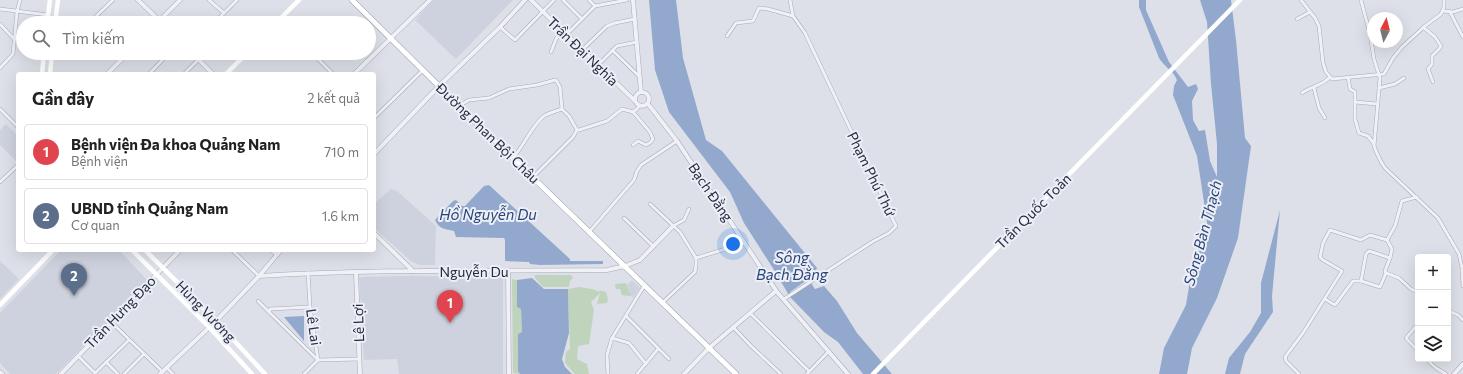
<!DOCTYPE html>
<html lang="vi">
<meta charset="utf-8">
<style>
body{margin:0;font-family:Commissioner,sans-serif;background:#f2f2f2;color:#222}
.controls{position:absolute;right:12px;bottom:12px;display:grid;overflow:hidden;border-radius:4px;box-shadow:0 4px 16px #0002}
.controls button{width:36px;height:36px;display:grid;place-items:center;padding:0;border:0;border-bottom:1px solid #e0e0e0;background:#fff;color:#222;font:20px sans-serif}
.compass{position:absolute;left:1367px;top:12px;width:36px;height:36px;border-radius:50%;background:#fff;box-shadow:0 4px 16px #0002;rotate:7deg}
.you{position:absolute;left:733px;top:244px;width:14px;height:14px;margin:-10px;border:3px solid #fff;border-radius:50%;background:#1a73e8;box-shadow:0 0 0 6px #1a73e833}
.badge{display:grid;place-items:center;width:26px;height:26px;border-radius:50%;background:#7c3aed;color:#fff;font-size:13px;font-weight:700}
.pin{position:absolute;translate:-50% -33px;filter:drop-shadow(0 1px 2px #0008)}
.pin::after{content:'';position:absolute;top:21px;width:14px;height:12px;background:inherit;clip-path:polygon(0 0,100% 0,50% 100%)}
.list{margin:0;padding:0;list-style:none}
h2{display:flex;justify-content:space-between;align-items:center;height:52px;margin:0;padding:0 16px;font-size:17px}
h2 small{font-size:13px;font-weight:400;color:#767676}
.list li{display:grid;grid-template-columns:26px 1fr auto;gap:12px;align-items:center;box-sizing:border-box;height:56px;margin:0 8px 8px;padding:0 8px;border:1px solid #e0e0e0;border-radius:4px}
.list b{display:block;font-size:15px;white-space:nowrap}
.list p{margin:0;font-size:13px;white-space:nowrap;color:#767676}
.list em{font-size:13px;font-style:normal;color:#767676}
.icon{flex:none;width:22px;height:22px;fill:none;stroke:currentColor;stroke-width:2;stroke-linecap:round;stroke-linejoin:round}
.map{position:relative;flex:none;width:1463px;height:374px;overflow:hidden}
.search{position:absolute;background:#fff;box-shadow:0 4px 16px #0002;left:16px;top:16px;width:360px;height:44px;display:flex;align-items:center;gap:10px;box-sizing:border-box;padding:0 14px;border-radius:22px;color:#767676;font-size:15px}
.panel{position:absolute;background:#fff;box-shadow:0 4px 16px #0002;left:16px;top:72px;width:360px;height:180px;border-radius:4px}
.map>svg:first-child{display:block}
</style>
<div class="map">
<svg width="1463" height="374" viewBox="0 0 1463 374">
<rect width="100%" height="100%" fill="#dde0e8"/>
<g fill="#ced2de">
<polygon points="434,0 513,0 456,59 415,20"/>
<polygon points="6,124 18,136 18,159 16,161 0,145 0,130"/>
<polygon points="391,189 397,191 436,226 435,265 419,265 411,261 374,228 374,204"/>
<polygon points="61,250 119,250 147,280 56,374 10,374 0,363 0,313"/>
<polygon points="0,261 19,279 0,299"/>
<polygon points="402,276 501,277 503,279 503,374 399,374 397,359 364,360 359,278 362,277"/>
<polygon points="632,280 640,288 633,298 625,287"/>
</g>
<g fill="#c0d3bd">
<polygon points="535,275 571,275 573,278 570,281 569,287 543,287 535,278"/>
<polygon points="512,279 517,280 517,307 521,309 522,332 518,334 518,371 520,374 513,373"/>
<polygon points="626,283 627,286 626,287 631,295 630,296 622,295 620,289 616,289 615,284"/>
<polygon points="579,287 592,289 600,292 599,290 606,292 608,300 607,303 597,304 600,293 591,302 594,310 589,344 578,346 577,359 587,364 589,374 575,374 565,363 566,352 570,349 568,289"/>
</g>
<g fill="#93a8cd">
<polygon points="649,0 676,0 683,58 706,140 722,151 817,268 814,275 790,292 792,295 811,283 815,289 824,286 837,301 857,333 892,374 863,374 838,342 824,332 790,297 776,273 744,223 730,192 669,112 655,70"/>
<path d="M 1139,0 L 1146,0 L 1146,10 L 1169,62 L 1188,87 L 1196,84 L 1198,89 L 1192,101 L 1193,120 L 1199,131 L 1205,130 L 1210,161 L 1217,177 L 1217,144 L 1211,84 L 1207,22 L 1200,0 L 1231,0 L 1236,40 L 1245,138 L 1251,146 L 1238,238 L 1217,298 L 1192,348 L 1187,374 L 1159,374 L 1164,348 L 1186,305 L 1192,268 L 1205,238 L 1207,222 L 1197,156 L 1173,95 L 1174,86 L 1177,80 C 1173,70 1164,67 1159,58 L 1139,7 Z"/>
<path d="M 489,185 L 570,259 L 570,261 L 603,261 L 603,264 L 540,265 L 530,264 L 529,262 L 505,261 L 505,240 L 504,238 L 456,237 L 454,231 C 445,229 439,229 435,220 L 453,201 L 456,200 L 462,206 L 465,206 L 484,186 Z"/>
<polygon points="1280,210 1272,296 1273,312 1245,354 1240,374 1225,374 1229,358 1250,332 1261,313 1261,283"/>
<polygon points="532,278 544,289 568,289 569,333 562,359 565,367 572,374 520,374 518,371 518,334 522,332 521,309 517,307 517,280"/>
<polygon points="304,316 304,341 284,317"/>
</g>
<g fill="none" stroke-linecap="round" stroke-linejoin="round">
<defs>
<g id="minor">
<polyline points="209,0 224,13"/>
<polyline points="563,0 582,19"/>
<polyline points="589,0 595,6"/>
<polyline points="1301,0 1315,18 1319,26 1323,63 1326,72 1332,79 1384,74 1393,58 1402,47 1425,26 1441,14 1444,7 1444,0"/>
<path d="M 1361,0 L 1370,34 L 1374,59 L 1380,78 L 1374,146 C 1377,154 1380,161 1385,168 L 1438,218 L 1459,254 L 1462,268 L 1463,286"/>
<polyline points="0,9 48,15"/>
<polyline points="1443,11 1453,12 1463,9"/>
<polyline points="1450,12 1463,37"/>
<polyline points="1297,19 1310,12"/>
<polyline points="75,22 75,23"/>
<polyline points="89,23 113,0"/>
<polyline points="214,23 237,0"/>
<polyline points="0,24 14,39"/>
<polyline points="500,27 515,40 554,0"/>
<polyline points="1423,27 1435,37 1441,46 1439,49 1432,56 1432,64 1428,69 1433,82"/>
<polyline points="567,34 595,6 627,0"/>
<polyline points="727,36 736,23 753,21 759,8 768,9 793,16"/>
<polyline points="583,49 607,26 615,23 635,19"/>
<polyline points="612,50 640,77"/>
<polyline points="551,52 556,39 563,30"/>
<polyline points="312,53 333,74"/>
<polyline points="598,65 617,46 637,42"/>
<polyline points="0,68 13,54 17,12 20,0"/>
<polyline points="149,74 169,53"/>
<polyline points="184,74 199,59"/>
<polyline points="1348,77 1350,89 1355,92 1355,119 1359,133 1368,136 1374,144"/>
<polyline points="1314,88 1319,108 1325,118"/>
<polyline points="1379,88 1395,84 1404,78"/>
<path d="M 1302,93 C 1311,86 1322,86 1330,77"/>
<polyline points="1355,102 1377,104"/>
<polyline points="459,106 469,100 489,98 509,89 537,85 555,80 556,80 560,87 562,109 569,116 577,130 579,130 607,121 622,109 633,112 637,109 639,106"/>
<polyline points="0,109 18,127"/>
<polyline points="374,118 423,70"/>
<polyline points="633,145 638,141 646,145 651,142 653,139 650,132 633,112"/>
<path d="M 513,158 C 523,147 533,124 544,116 C 549,113 556,111 562,109"/>
<polyline points="533,177 573,137 577,130"/>
<polyline points="0,182 18,165"/>
<polyline points="650,204 680,232 696,258 696,265 695,272 662,303"/>
<polyline points="624,218 653,246"/>
<polyline points="673,226 684,220 689,209"/>
<polyline points="590,231 634,180 637,171 641,165 677,141"/>
<polyline points="1387,240 1392,249 1390,258"/>
<polyline points="232,250 259,276"/>
<polyline points="271,250 277,255"/>
<polyline points="696,258 745,243"/>
<polyline points="1361,281 1380,287 1386,273"/>
<polyline points="784,299 872,242 889,233 896,226 805,33 793,16 790,0"/>
<polyline points="1325,299 1333,304 1335,305 1353,281 1361,281 1366,254 1369,251 1390,258 1385,271 1386,273 1399,278 1411,289 1418,292"/>
<polyline points="258,301 269,312"/>
<polyline points="310,307 270,309 269,312 318,360 359,359"/>
<polyline points="1448,311 1458,315 1463,320"/>
<polyline points="750,313 809,371"/>
<polyline points="626,316 669,359"/>
<polyline points="111,322 163,372"/>
<polyline points="1418,324 1406,338 1418,351"/>
<polyline points="733,327 751,346 781,374"/>
<polyline points="612,338 629,343 646,364"/>
<polyline points="78,356 95,373"/>
<polyline points="1426,359 1436,368 1446,374"/>
<polyline points="106,362 118,374"/>
<polyline points="167,368 173,374"/>
<polyline points="95,373 129,340"/>
<polyline points="124,374 144,354"/>
<polyline points="304,374 318,360 310,307 308,273"/>
<polyline points="608,374 607,355 612,338 644,286"/>
<polyline points="637,374 658,349"/>
<polyline points="807,374 829,351"/>
<polyline points="1299,374 1286,361 1285,357 1303,333 1342,271 1323,260 1320,257 1323,243 1330,230 1361,240 1370,235 1387,240 1395,226 1402,201 1417,197"/>
</g>
<g id="tertiary">
<polyline points="138,0 162,23"/>
<polyline points="531,0 635,101"/>
<polyline points="633,0 641,92"/>
<polyline points="157,23 180,0"/>
<polyline points="192,53 213,74"/>
<polyline points="107,74 128,53"/>
<polyline points="354,74 430,0"/>
<circle cx="642" cy="99" r="7"/>
<polyline points="648,104 677,141 777,292 848,374"/>
<polyline points="374,154 439,86 500,27 525,0"/>
<polyline points="374,233 413,271"/>
<polyline points="508,271 509,374"/>
<polyline points="356,273 360,374"/>
<path d="M 259,276 C 375,269 491,271 607,270 L 625,266 L 640,260 L 673,226"/>
<polyline points="0,372 2,374"/>
<polyline points="61,374 180,250"/>
<polyline points="160,374 216,321 259,276 281,250"/>
<polyline points="684,374 709,348 776,291"/>
<polyline points="1454,374 1463,364"/>
</g>
<polyline id="primary" points="352,0 459,106 736,374"/>
</defs>
<use href="#minor" stroke="#a6aab6" stroke-width="4"/>
<use href="#tertiary" stroke="#a6aab6" stroke-width="5"/>
<use href="#primary" stroke="#9ba2b5" stroke-width="6"/>
<use href="#minor" stroke="#f0f1f6" stroke-width="3"/>
<use href="#tertiary" stroke="#f0f1f6" stroke-width="4"/>
<g stroke="#fff" stroke-width="4.5">
<polyline points="47,23 50,0"/>
<polyline points="55,23 58,0"/>
<polyline points="276,23 299,0"/>
<polyline points="42,74 44,53"/>
<polyline points="50,74 52,53"/>
<polyline points="226,74 247,53"/>
<polyline points="132,250 209,327 252,374"/>
<polyline points="145,250 216,321 265,374"/>
<polyline points="0,305 53,250"/>
<polyline points="873,374 1240,0"/>
</g>
<use href="#primary" stroke="#fff" stroke-width="5"/>
</g>
<g text-anchor="middle" dominant-baseline="central" stroke-width="4" stroke-linejoin="round" paint-order="stroke">
<g font-size="14" fill="#252b41" stroke="#eceff6">
<text transform="translate(583 51) rotate(44)">Trần Đại Nghĩa</text>
<text transform="translate(488 133) rotate(44)">Đường Phan Bội Châu</text>
<text transform="translate(872 174) rotate(64)">Phạm Phú Thứ</text>
<text transform="translate(711 192) rotate(56)">Bạch Đằng</text>
<text transform="translate(1033 211) rotate(-45)">Trần Quốc Toản</text>
<text x="474" y="271">Nguyễn Du</text>
<text transform="translate(206 311) rotate(46)">Hùng Vương</text>
<text transform="translate(120 312) rotate(-46)">Trần Hưng Đạo</text>
<text transform="translate(358 323) rotate(-92)">Lê Lợi</text>
<text transform="translate(314 327) rotate(82)">Lê Lai</text>
</g>
<g font-size="15" font-style="italic" fill="#2b4479" stroke="#eceff6">
<text x="488" y="214">Hồ Nguyễn Du</text>
<text transform="translate(1202 233) rotate(-75)">Sông Bàn Thạch</text>
<text x="792" y="257">Sông<tspan x="792" dy="17">Bạch Đằng</tspan></text>
</g>
</g>
</svg>
<div class="controls">
<button>+</button>
<button>−</button>
<button><svg class="icon" aria-label="layers" viewBox="0 0 24 24"><path d="M12 4l9 5-9 5-9-5zM3 14l9 5 9-5"/></svg></button>
</div>
<svg class="compass" viewBox="-18 -18 36 36"><path d="M0-13l5 13h-10z" fill="#e53935"/><path d="M0 13l5-13h-10z" fill="#767676"/></svg>
<div class="you"></div>
<div class="pin badge" style="left:450px;top:323px;background:#e0444e">1</div>
<div class="pin badge" style="left:74px;top:296px;background:#5c6f8a">2</div>
<div class="search"><svg class="icon" aria-label="search" viewBox="0 0 24 24"><circle cx="10" cy="10" r="6"/><path d="M15 15l6 6"/></svg>Tìm kiếm</div>
<section class="panel">
<h2>Gần đây<small>2 kết quả</small></h2>
<ul class="list">
<li><span class="badge" style="background:#e0444e">1</span><div><b>Bệnh viện Đa khoa Quảng Nam</b><p>Bệnh viện</p></div><em>710 m</em></li>
<li><span class="badge" style="background:#5c6f8a">2</span><div><b>UBND tỉnh Quảng Nam</b><p>Cơ quan</p></div><em>1.6 km</em></li>
</ul>
</section>
</div>
